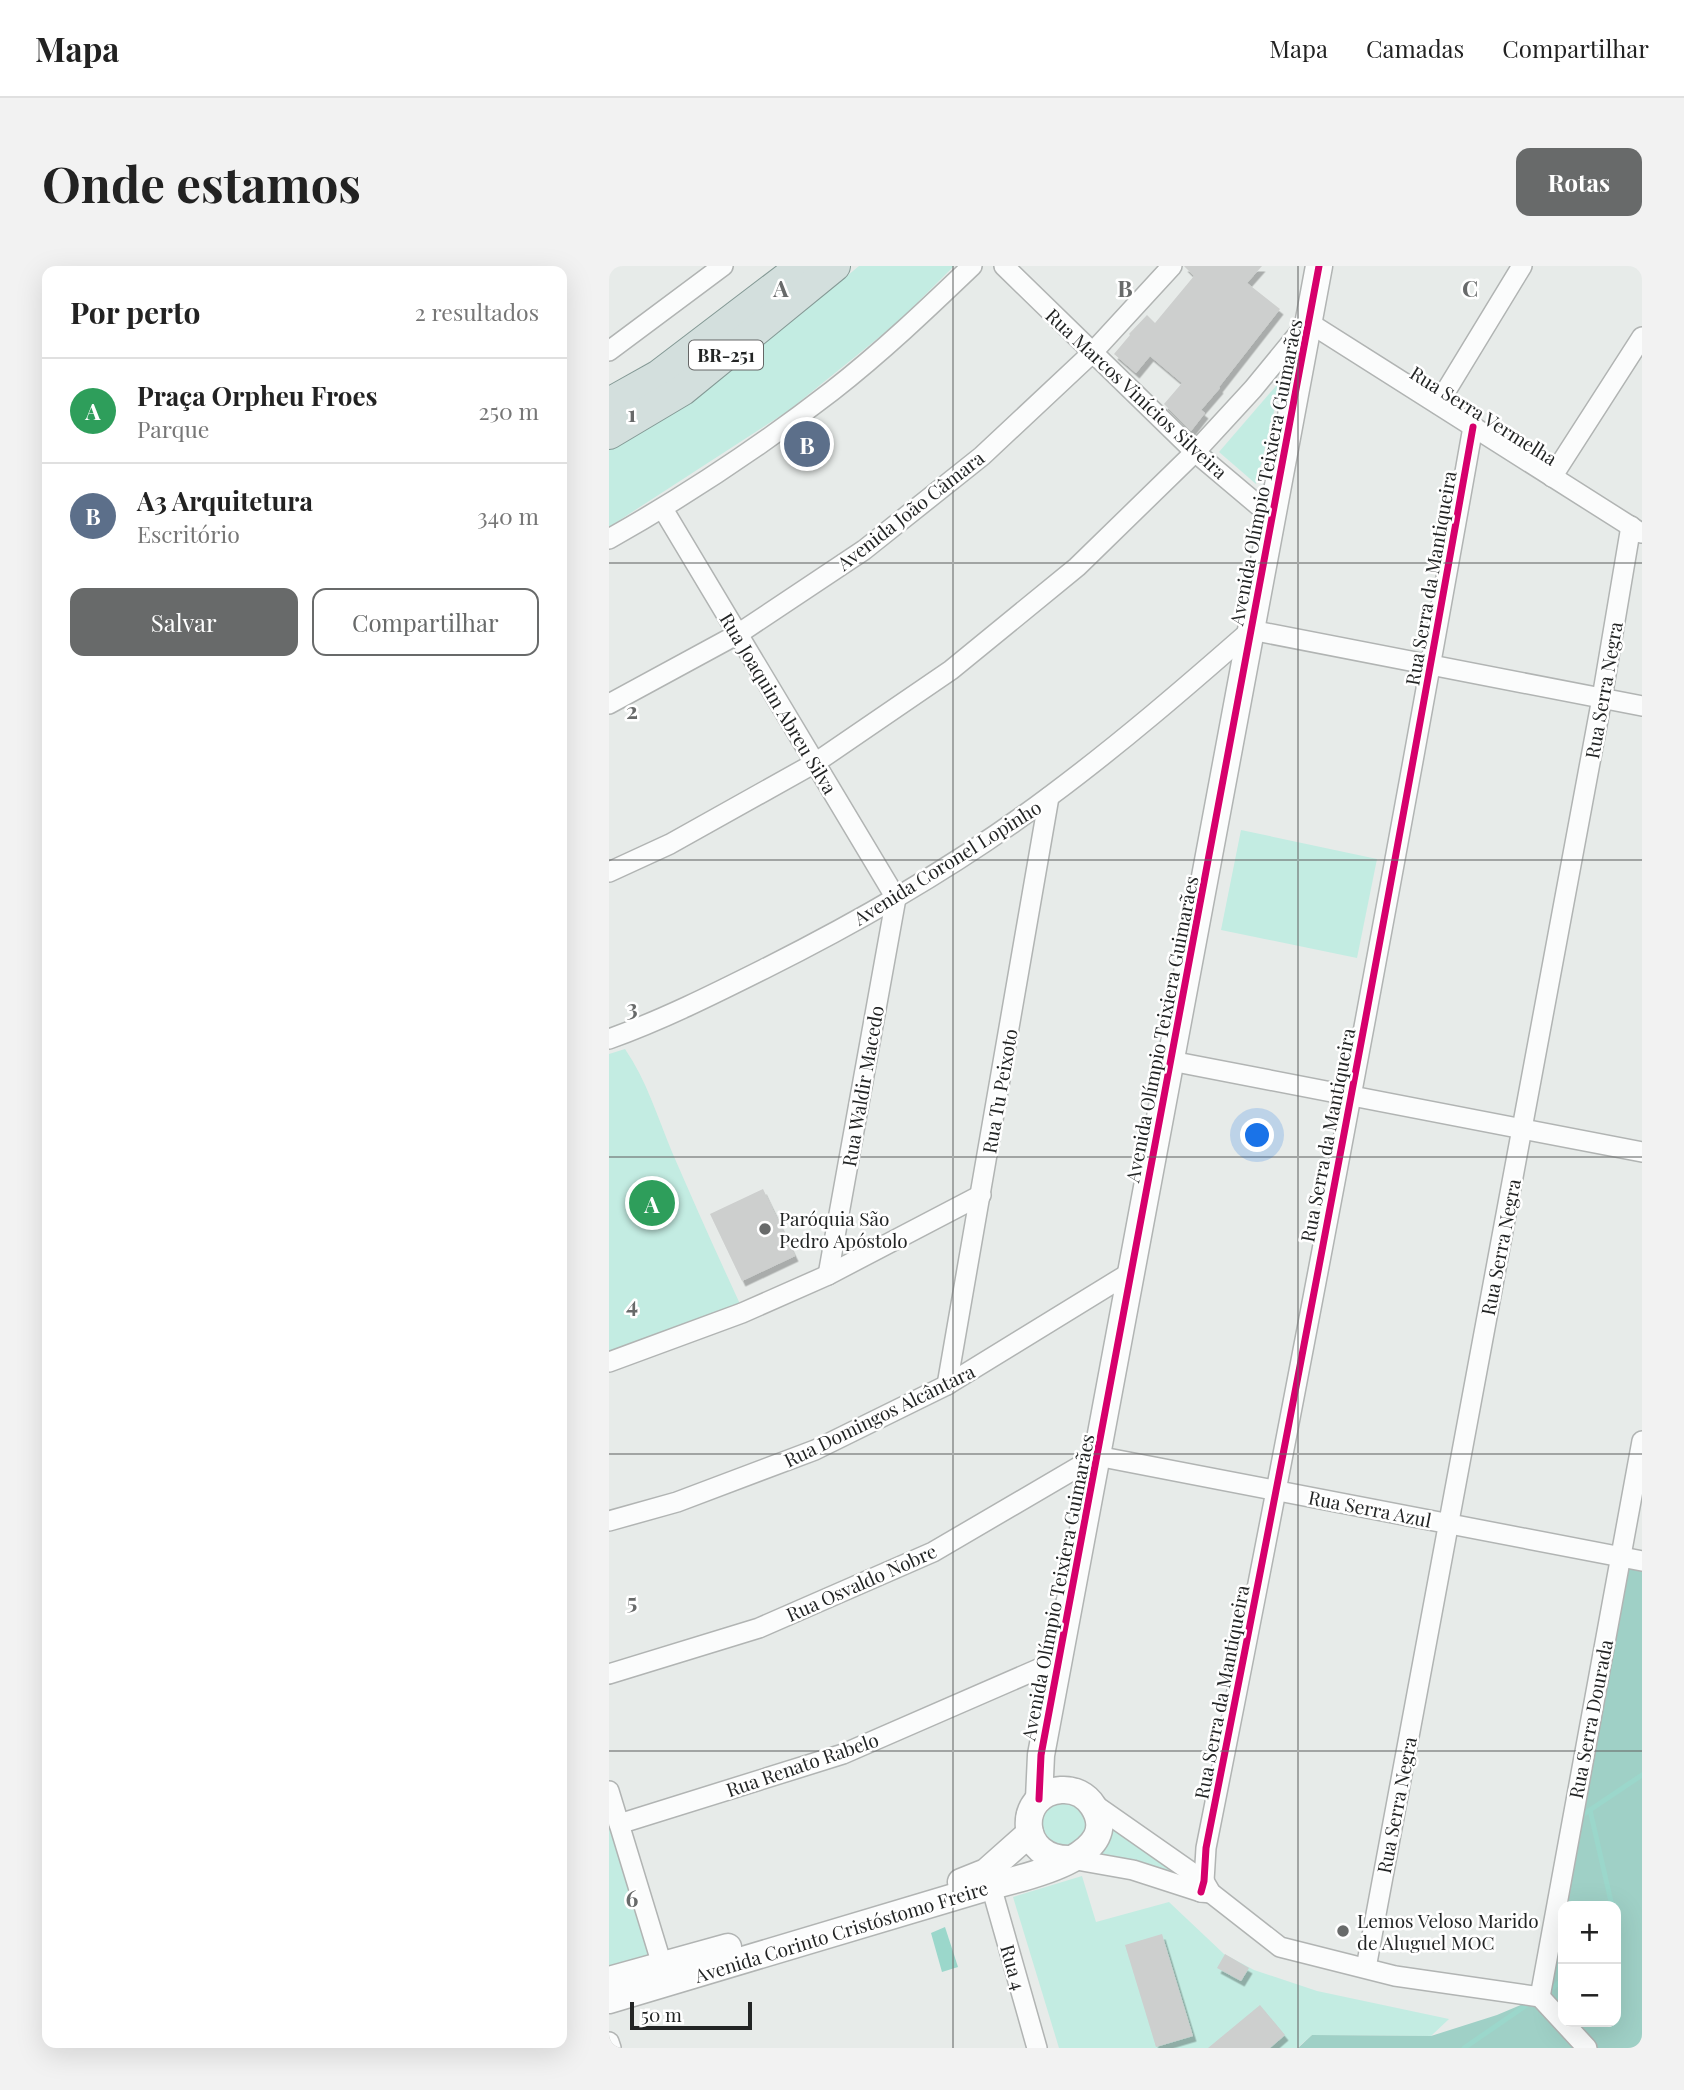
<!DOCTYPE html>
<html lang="pt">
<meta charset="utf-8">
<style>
body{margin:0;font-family:"Playfair Display",serif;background:#f2f2f2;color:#222}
.controls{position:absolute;right:21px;bottom:21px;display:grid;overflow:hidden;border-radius:14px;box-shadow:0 7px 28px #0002}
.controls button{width:63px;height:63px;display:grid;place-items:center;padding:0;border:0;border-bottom:2px solid #e0e0e0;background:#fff;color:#222;font:35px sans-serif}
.scale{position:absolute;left:21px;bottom:18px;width:122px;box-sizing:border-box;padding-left:7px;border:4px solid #232525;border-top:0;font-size:19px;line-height:24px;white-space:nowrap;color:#232525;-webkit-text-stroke:5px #fff;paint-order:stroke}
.you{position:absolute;left:649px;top:870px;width:24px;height:24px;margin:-18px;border:5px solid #fff;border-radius:50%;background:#1a73e8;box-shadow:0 0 0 10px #1a73e833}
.badge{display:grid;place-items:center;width:46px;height:46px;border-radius:50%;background:#686a6a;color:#fff;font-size:23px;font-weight:700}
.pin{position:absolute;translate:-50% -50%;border:4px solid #fff;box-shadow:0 2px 7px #0006}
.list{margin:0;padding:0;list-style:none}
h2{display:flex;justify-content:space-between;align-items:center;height:91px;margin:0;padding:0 28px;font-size:30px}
h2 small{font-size:23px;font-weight:400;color:#767676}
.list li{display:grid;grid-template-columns:46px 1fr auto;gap:21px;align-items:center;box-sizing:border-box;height:105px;padding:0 28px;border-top:2px solid #e0e0e0}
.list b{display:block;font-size:26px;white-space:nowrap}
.list p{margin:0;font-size:23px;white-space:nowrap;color:#767676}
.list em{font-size:23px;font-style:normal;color:#767676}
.actions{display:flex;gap:14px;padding:21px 28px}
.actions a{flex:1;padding:16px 0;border:2px solid #686a6a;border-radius:14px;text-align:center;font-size:24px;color:#686a6a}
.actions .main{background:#686a6a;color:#fff}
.map{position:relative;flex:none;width:1033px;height:1782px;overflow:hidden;border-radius:14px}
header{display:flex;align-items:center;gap:42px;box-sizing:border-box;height:98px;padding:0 35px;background:#fff;border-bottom:2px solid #e0e0e0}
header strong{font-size:33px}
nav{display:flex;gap:38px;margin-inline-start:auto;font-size:24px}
.intro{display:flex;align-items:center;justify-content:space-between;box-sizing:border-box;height:168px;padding:0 42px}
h1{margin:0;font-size:49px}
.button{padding:18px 32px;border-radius:14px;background:#686a6a;color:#fff;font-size:24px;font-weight:700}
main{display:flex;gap:42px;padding:0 42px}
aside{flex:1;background:#fff;border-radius:14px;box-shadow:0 7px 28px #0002}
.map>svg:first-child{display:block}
</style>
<header>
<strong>Mapa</strong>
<nav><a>Mapa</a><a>Camadas</a><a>Compartilhar</a></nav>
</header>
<div class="intro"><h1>Onde estamos</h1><a class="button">Rotas</a></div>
<main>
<aside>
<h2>Por perto<small>2 resultados</small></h2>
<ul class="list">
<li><span class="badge" style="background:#2e9e5b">A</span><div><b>Praça Orpheu Froes</b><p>Parque</p></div><em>250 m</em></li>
<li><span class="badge" style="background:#5c6f8a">B</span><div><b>A3 Arquitetura</b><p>Escritório</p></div><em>340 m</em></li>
</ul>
<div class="actions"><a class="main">Salvar</a><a>Compartilhar</a></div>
</aside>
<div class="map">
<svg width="1033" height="1782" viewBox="0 0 1033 1782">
<defs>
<filter id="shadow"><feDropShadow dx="3.5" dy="5.5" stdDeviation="0" flood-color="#0004"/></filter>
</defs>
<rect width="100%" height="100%" fill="#e7ebe9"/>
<g fill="#c3ece2">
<polygon points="250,0 345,0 289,56 179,145 0,261 0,182 78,136 191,49"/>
<polygon points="673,113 647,218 610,186"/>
<polygon points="632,564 768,593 748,692 612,664"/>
<path d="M 16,783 C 37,813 49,852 63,886 C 85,937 108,988 131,1038 L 0,1091 L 0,788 Z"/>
<polygon points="468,1530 482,1576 443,1587 426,1544"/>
<polygon points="0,1543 48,1699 0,1713"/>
<polygon points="490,1546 580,1617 490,1593 483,1585"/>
<polygon points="473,1610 487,1656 560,1636 615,1688 645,1704 708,1725 840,1753 822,1770 703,1769 688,1782 450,1782 404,1631"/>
</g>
<path fill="#9fd0c6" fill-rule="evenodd" d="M 1011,1291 L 1033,1295 L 1033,1782 L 689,1782 L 703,1769 L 822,1770 L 888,1749 L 931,1731 ZM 954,1640 L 1007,1640 L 1007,1756 L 954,1756 Z"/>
<polygon fill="#9bd7cb" points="336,1661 349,1701 333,1706 322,1667"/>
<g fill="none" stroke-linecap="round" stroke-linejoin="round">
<g stroke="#9bd7cb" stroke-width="5">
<polyline points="981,1544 1003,1640"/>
<polyline points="969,1552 1033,1509"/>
<polyline points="1007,1658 1010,1674 1007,1676"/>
<polyline points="939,1725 954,1714"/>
<polyline points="855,1782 922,1736"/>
</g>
</g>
<g fill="#cdcfce" filter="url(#shadow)">
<polygon points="575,0 653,0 638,17 671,43 610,121 611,122 592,144 596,147 582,165 555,138 573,117 541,90 527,107 505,88 521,69 520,68 538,49 546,57 585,10"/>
<polygon points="154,923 186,990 133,1015 101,948"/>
<polygon points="553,1668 584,1770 547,1781 516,1679"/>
<polygon points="616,1688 640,1702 632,1715 608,1702"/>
<polygon points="651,1739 676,1769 661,1782 599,1782"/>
</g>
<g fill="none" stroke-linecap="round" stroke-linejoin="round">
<defs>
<g id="street">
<polyline points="395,0 586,186 663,251"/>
<polyline points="0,85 114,0"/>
<polyline points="829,138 913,0"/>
<polyline points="943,211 1033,71"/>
<polyline points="54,243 287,632 219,1009"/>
<path d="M 0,273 C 78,229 152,180 223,125 C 273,86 318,43 363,0"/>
<polyline points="0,438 129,368 255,284 373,190 483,87 563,0"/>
<polyline points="0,606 61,578 206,497 342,404 468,301 586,186 644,123 699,56 1032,267"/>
<path d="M 0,773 C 53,754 105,728 155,703 C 255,653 352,597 441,530 C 511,478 577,421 642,364 L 1033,440"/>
<polyline points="562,795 1033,886"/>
<polyline points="0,1096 133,1047 219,1009 372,929"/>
<polyline points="338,1119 440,531"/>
<polyline points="0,1255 68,1236 206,1184 338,1119 522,1006"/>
<polyline points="0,1408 150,1362 324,1286 488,1190 1033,1295"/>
<polyline points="0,1525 57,1712"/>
<polyline points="482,1536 595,1615 602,1627 671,1681 786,1710 931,1731 978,1782"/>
<polyline points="10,1558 234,1488 450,1394"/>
<polyline points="462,1593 524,1604 592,1626 602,1627"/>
<polyline points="382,1620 428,1782"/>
<path d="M 592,1626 L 595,1615 L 597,1582 C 691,1109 780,635 864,161"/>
<polyline points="757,1702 993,432 1022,260"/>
<polyline points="931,1731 1033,1175"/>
<polyline points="0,1776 2,1782"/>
</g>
<g id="secondary">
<polyline points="430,1533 432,1489 710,0"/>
<polyline points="352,1616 377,1606 421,1567"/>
<polyline points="0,1714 119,1681"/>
<path d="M 0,1734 L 382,1620 C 413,1612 517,1591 484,1540 C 477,1529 465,1523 452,1524 C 407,1527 408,1595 462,1593"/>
</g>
<g id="primary">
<polyline points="0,137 50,109 193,0"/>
<polyline points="0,168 74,124 226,0"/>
</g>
</defs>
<use href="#street" stroke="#b1b4b3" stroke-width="22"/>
<use href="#secondary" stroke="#b1b4b3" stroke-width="29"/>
<use href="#primary" stroke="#849995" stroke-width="32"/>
<use href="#street" stroke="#fbfcfc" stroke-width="19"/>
<use href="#secondary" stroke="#fbfcfc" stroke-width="26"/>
<use href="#primary" stroke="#d3dfdd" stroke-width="30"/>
<defs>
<g id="cycleway">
<polyline points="430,1533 432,1489 710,0"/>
<path d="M 592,1626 L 595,1615 L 597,1582 C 691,1109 780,635 864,161"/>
</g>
</defs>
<use href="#cycleway" stroke="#fff" stroke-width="11"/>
<use href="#cycleway" stroke="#d6006c" stroke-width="7"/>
</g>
<path fill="none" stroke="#686a6a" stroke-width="2" stroke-opacity="0.55" d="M 344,0 L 344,1782M 689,0 L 689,1782M 0,297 L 1033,297M 0,594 L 1033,594M 0,891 L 1033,891M 0,1188 L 1033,1188M 0,1485 L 1033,1485"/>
<g fill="#686a6a" stroke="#fff" stroke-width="2.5">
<circle cx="156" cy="963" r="7"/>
<circle cx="734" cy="1665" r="7"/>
</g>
<g text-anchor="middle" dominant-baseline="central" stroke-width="5" stroke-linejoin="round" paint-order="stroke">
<rect fill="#fff" stroke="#656666" stroke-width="2" x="80" y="74.5" width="74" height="29" rx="5"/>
<g font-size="18" font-weight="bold" fill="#232525">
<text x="117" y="89">BR-251</text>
</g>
<g font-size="19" fill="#232525" stroke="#fff">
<text transform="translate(528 127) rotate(43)">Rua Marcos Vinícios Silveira</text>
<text transform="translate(875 149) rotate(32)">Rua Serra Vermelha</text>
<text transform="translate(656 206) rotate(-79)">Avenida Olímpio Teixiera Guimarães</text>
<text transform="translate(301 244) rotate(-38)">Avenida João Câmara</text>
<text transform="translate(821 312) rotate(-80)">Rua Serra da Mantiqueira</text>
<text transform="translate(994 424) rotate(-80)">Rua Serra Negra</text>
<text transform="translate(170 437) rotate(59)">Rua Joaquim Abreu Silva</text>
<text transform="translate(338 596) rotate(-32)">Avenida Coronel Lopinho</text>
<text transform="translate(552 763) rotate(-79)">Avenida Olímpio Teixiera Guimarães</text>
<text transform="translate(253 820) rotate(-80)">Rua Waldir Macedo</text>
<text transform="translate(390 825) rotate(-80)">Rua Tu Peixoto</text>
<text transform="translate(718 869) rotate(-79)">Rua Serra da Mantiqueira</text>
<text transform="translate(891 981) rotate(-79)">Rua Serra Negra</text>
<text transform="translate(270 1149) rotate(-26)">Rua Domingos Alcântara</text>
<text transform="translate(761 1242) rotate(11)">Rua Serra Azul</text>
<text transform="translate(252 1316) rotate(-24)">Rua Osvaldo Nobre</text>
<text transform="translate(448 1321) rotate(-79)">Avenida Olímpio Teixiera Guimarães</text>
<text transform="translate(612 1426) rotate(-79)">Rua Serra da Mantiqueira</text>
<text transform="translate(981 1453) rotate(-79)">Rua Serra Dourada</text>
<text transform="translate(193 1498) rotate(-19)">Rua Renato Rabelo</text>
<text transform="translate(787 1539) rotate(-79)">Rua Serra Negra</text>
<text transform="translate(232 1665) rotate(-17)">Avenida Corinto Cristóstomo Freire</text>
<text transform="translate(405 1701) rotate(74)">Rua 4</text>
</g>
<g font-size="19" fill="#232525" stroke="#fff" text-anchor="start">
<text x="170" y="952">Paróquia São<tspan x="170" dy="22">Pedro Apóstolo</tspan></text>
<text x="748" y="1654">Lemos Veloso Marido<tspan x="748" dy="22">de Aluguel MOC</tspan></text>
</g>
</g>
<g font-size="23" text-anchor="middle" font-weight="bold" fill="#686a6a" stroke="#fff" stroke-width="5" stroke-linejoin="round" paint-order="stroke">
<text x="172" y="31">A</text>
<text x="516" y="31">B</text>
<text x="861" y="31">C</text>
<text x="23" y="156">1</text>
<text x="23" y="453">2</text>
<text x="23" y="750">3</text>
<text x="23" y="1047">4</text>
<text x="23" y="1344">5</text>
<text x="23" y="1641">6</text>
</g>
</svg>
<div class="controls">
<button>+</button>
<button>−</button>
</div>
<div class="scale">50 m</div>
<div class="you"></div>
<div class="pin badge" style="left:43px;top:937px;background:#2e9e5b">A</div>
<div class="pin badge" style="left:198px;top:178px;background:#5c6f8a">B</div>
</div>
</main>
